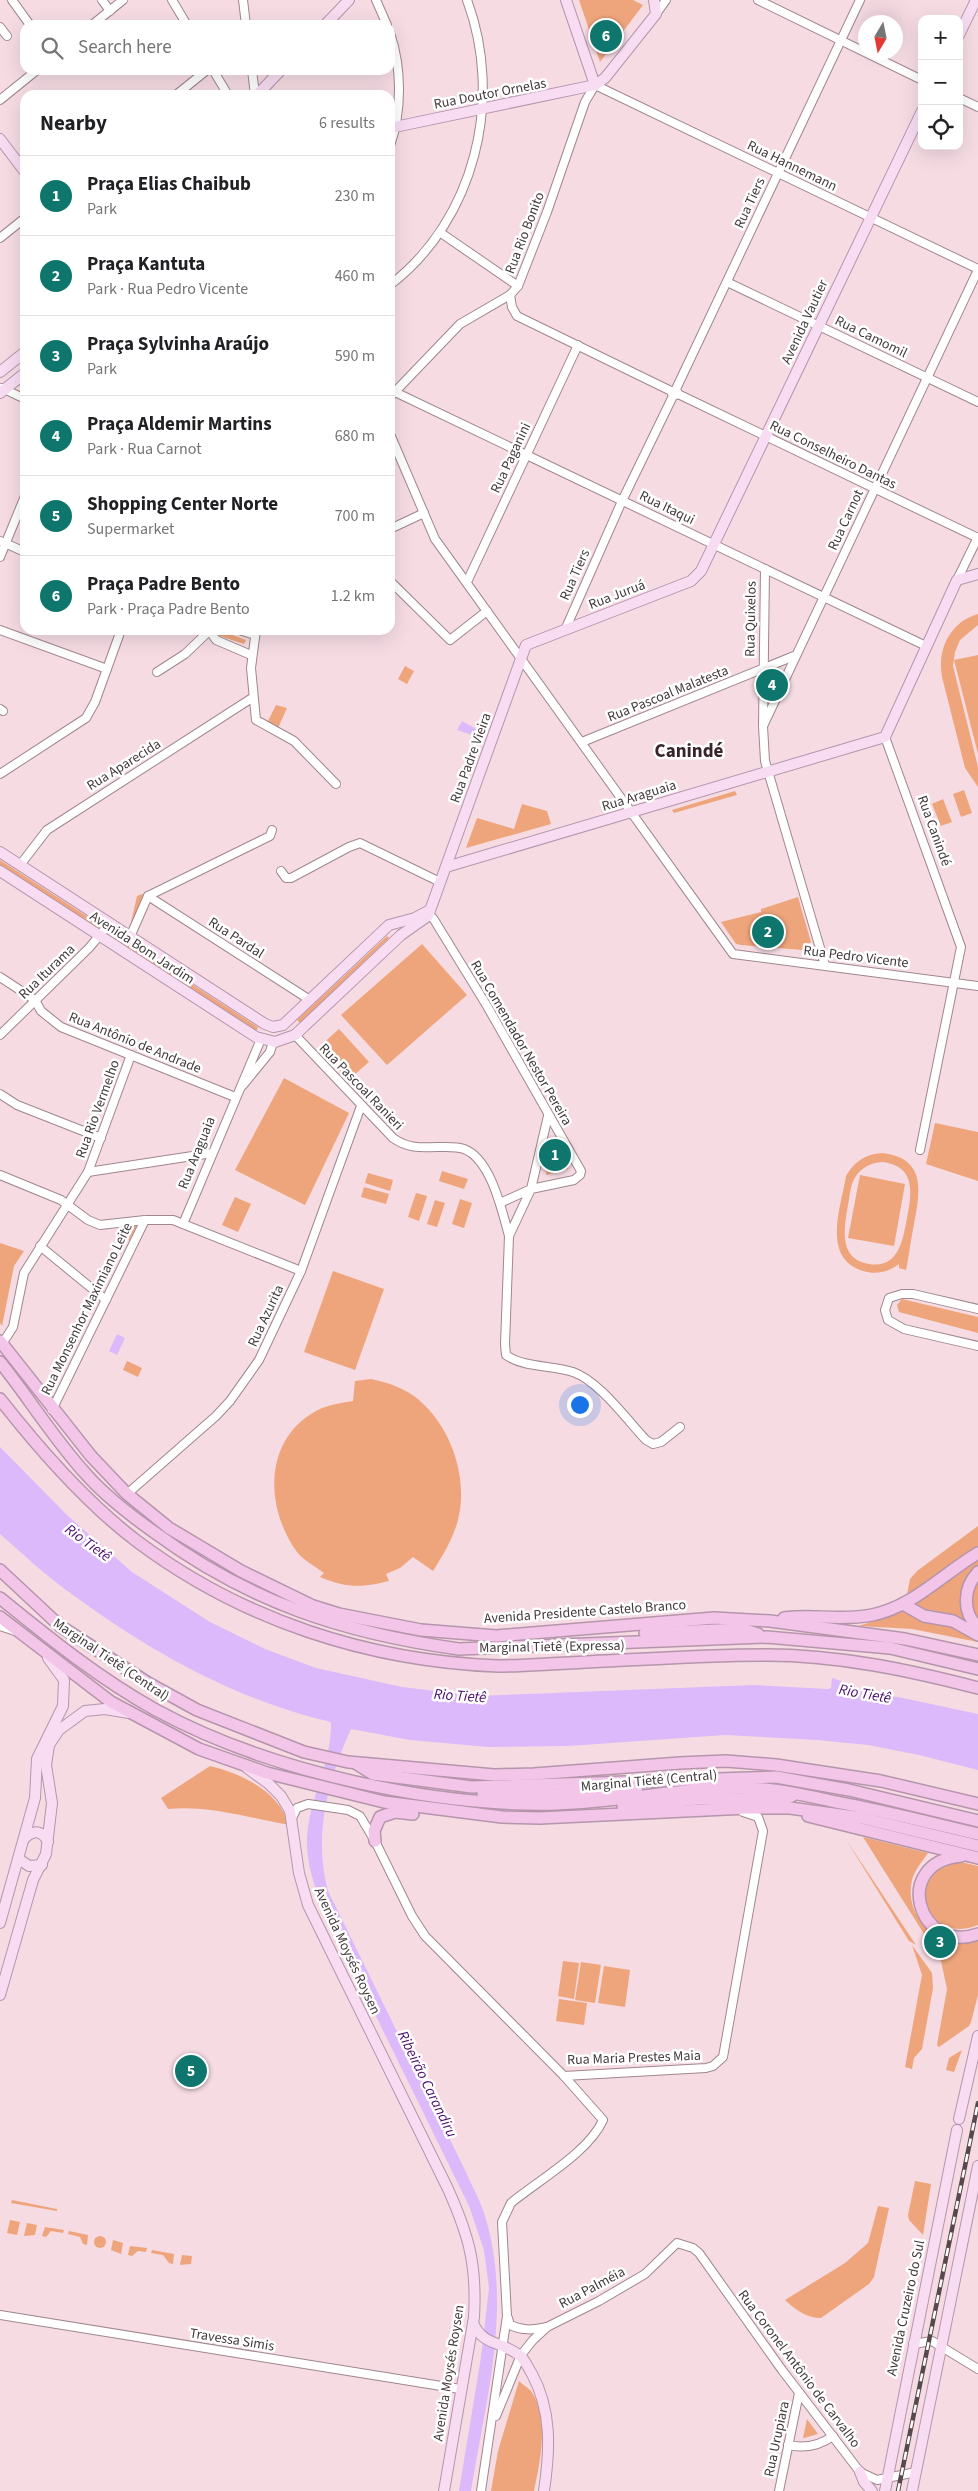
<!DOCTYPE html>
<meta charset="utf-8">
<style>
body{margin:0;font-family:"Source Sans 3",sans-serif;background:#f2f2f2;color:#202124}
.controls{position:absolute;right:15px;top:15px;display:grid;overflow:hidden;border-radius:10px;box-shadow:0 5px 20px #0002}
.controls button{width:45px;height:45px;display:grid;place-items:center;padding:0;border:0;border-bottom:1px solid #e0e0e0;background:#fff;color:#202124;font:25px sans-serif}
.compass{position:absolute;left:858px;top:15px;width:45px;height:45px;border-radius:50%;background:#fff;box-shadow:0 5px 20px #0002;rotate:190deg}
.you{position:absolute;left:579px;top:1404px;width:18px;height:18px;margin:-12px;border:4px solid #fff;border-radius:50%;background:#1a73e8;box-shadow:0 0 0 8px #1a73e833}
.badge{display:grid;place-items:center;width:32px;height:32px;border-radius:50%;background:#0f766e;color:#fff;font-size:16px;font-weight:700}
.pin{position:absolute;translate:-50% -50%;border:2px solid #fff;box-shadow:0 1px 5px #0006}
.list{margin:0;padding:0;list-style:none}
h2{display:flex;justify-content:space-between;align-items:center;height:65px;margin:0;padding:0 20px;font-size:21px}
h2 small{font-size:16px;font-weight:400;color:#757577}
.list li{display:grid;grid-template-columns:32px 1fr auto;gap:15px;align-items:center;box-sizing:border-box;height:80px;padding:0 20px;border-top:1px solid #e0e0e0}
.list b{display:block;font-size:19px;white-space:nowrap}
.list p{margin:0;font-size:16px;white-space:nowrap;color:#757577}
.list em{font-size:16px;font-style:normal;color:#757577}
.icon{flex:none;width:28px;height:28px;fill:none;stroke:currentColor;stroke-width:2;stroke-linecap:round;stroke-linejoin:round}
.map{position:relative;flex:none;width:978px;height:2491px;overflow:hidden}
.search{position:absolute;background:#fff;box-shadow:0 5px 20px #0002;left:20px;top:20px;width:375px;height:55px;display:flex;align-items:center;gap:12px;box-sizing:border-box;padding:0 18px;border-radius:15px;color:#757577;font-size:19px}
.panel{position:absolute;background:#fff;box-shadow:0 5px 20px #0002;left:20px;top:90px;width:375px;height:545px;border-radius:15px}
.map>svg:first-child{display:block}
</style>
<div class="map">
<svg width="978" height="2491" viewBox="0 0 978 2491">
<rect width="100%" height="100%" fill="#f6dbe3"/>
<g fill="#efa57b" fill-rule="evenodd">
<polygon points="579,0 633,0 643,5 600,62"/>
<path d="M 978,614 L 978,625 L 960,640 L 955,652 L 953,666 L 978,767 L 978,787 L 965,768 L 942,677 C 937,649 950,622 978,614 Z"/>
<polygon points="219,630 246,640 244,644 217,635"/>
<polygon points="978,655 978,754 954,660"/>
<polygon points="405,666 414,671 407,684 398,679"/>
<polygon points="276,705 287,708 278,728 266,725"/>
<polygon points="964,790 972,813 961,817 953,794"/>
<polygon points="735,791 737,795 674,813 672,810"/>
<polygon points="943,799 952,822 941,826 932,804"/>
<polygon points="522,804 547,811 551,824 466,848 477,818 514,829"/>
<polygon points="0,860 258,1027 257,1030 255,1030 102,933 0,865"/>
<polygon points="142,894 144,896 131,928 130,927 137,896"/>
<polygon points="798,897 811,942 802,950 741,945 736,944 721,922 761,912 761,909"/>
<polygon points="387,936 389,938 300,1023 297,1020"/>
<polygon points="422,944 467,995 387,1065 341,1015"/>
<polygon points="339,1029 369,1062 348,1080 319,1047"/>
<polygon points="284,1078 349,1113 305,1205 235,1170"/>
<polygon points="935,1123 978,1132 978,1181 926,1164"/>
<polygon points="552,1140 568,1169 546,1175"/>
<path d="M 882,1153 C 927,1158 920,1192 914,1224 C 911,1239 909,1255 906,1270 L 899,1268 L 899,1264 C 889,1272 876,1275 863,1271 C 821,1258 841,1207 846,1176 C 854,1162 865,1154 882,1153 ZM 882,1162 C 916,1166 912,1192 907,1218 C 903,1239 899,1269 869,1264 C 838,1259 844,1228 848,1205 C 850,1196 850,1184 856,1176 C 862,1167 871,1163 882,1162 Z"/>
<polygon points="442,1171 468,1179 464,1189 439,1181"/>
<polygon points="368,1173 393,1180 390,1191 365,1183"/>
<polygon points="860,1175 905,1184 894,1246 848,1238"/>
<polygon points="364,1187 389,1194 386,1204 361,1197"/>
<polygon points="416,1193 427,1196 419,1221 408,1217"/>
<polygon points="235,1197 251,1204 238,1232 222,1225"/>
<polygon points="460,1199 472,1203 464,1228 452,1224"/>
<polygon points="435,1200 445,1203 437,1227 427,1224"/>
<polygon points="137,1225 129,1241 123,1226"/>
<polygon points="0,1243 24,1251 14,1266 2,1326 0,1323"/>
<polygon points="333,1271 384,1289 355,1370 304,1352"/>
<polygon points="902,1299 978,1317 978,1333 899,1312 897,1305"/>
<polygon points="127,1361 142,1368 138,1377 123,1370"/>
<path d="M 371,1379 C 386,1382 401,1387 414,1396 C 450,1423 469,1476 458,1520 C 453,1539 443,1555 433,1571 L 413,1557 L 400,1568 L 386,1574 L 389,1581 C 361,1588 347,1588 320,1577 L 324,1573 C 316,1567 303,1560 297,1552 C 265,1508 263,1440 316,1411 C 326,1405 341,1403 353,1401 L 355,1381 Z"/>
<polygon points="978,1526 978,1642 912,1629 859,1626 904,1610 910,1579 917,1571"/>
<path d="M 210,1766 C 242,1774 279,1791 289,1825 C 250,1818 208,1805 168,1809 L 161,1798 Z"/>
<path d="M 863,1837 L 928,1853 C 922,1862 915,1869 912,1880 C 903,1919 941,1951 978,1940 L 978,1995 L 971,2022 L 969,2026 L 939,2047 L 937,2045 L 947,1989 L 941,1961 Z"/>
<polygon points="845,1838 916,1945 909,1941"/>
<path d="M 961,1862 L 978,1866 L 978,1925 C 923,1948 901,1865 961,1862 Z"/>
<polygon points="912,1945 932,1973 933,1988 922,2049 914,2058 912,2069 905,2067 922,1975"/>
<polygon points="563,1961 579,1963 574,1999 558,1996"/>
<polygon points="581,1962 601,1965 595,2003 575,2000"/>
<polygon points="604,1966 630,1970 625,2007 598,2003"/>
<polygon points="559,1999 587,2003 584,2025 556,2021"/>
<polygon points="962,2050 954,2072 946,2070 949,2058"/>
<polygon points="915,2181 931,2184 923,2235 909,2220 908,2215"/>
<polygon points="12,2200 57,2209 57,2211 11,2203"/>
<path d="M 878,2206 L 889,2208 L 874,2277 L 869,2284 L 821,2318 C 806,2318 796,2310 785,2300 L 845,2263 L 868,2243 Z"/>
<polygon points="10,2220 20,2222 17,2235 7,2233"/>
<polygon points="27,2223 37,2225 35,2235 24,2236"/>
<polygon points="45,2227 64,2230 63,2233 51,2231 46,2237 42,2236"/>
<polygon points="69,2231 88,2235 87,2245 83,2244 80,2237 68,2234"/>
<circle cx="100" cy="2242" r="6"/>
<polygon points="113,2240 123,2243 121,2254 111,2250"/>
<polygon points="130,2246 147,2248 146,2252 138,2251 132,2256 128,2255"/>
<polygon points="152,2250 174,2254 173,2264 169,2263 163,2255 151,2253"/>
<polygon points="182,2255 192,2256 191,2264 180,2265"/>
<path d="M 519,2381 C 522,2384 528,2388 531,2391 C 550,2418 540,2462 534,2491 L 491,2491 L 498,2451 Z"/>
<polygon points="807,2419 818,2434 804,2438 803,2438"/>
</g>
<g fill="#dcb9fa">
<polygon points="462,721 478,730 475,736 457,730"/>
<polygon points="117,1334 125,1338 117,1355 109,1351"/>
<path d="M 0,1447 L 68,1516 L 132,1572 L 210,1622 L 265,1649 L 316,1668 L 402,1687 L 477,1696 L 754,1685 L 828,1689 L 831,1688 L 832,1678 L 841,1681 L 844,1689 L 898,1697 L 978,1714 L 978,1770 L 919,1755 L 868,1745 L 817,1740 L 725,1735 L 568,1746 L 489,1747 L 410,1740 L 351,1729 C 328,1779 313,1836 328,1891 L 464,2168 C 470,2182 478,2196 483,2210 C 514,2301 486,2399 471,2491 L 459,2491 L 481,2357 L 489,2288 L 484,2250 L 469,2206 L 325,1912 C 315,1888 306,1864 307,1838 C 309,1798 332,1763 331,1722 C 238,1701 149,1651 73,1595 C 47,1577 24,1555 0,1534 Z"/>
</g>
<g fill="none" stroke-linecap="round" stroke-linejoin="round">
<defs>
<g id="minor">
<polyline points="12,0 30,25"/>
<polyline points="102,0 110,11"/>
<polyline points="172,0 187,25"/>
<polyline points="243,0 246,25"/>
<polyline points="376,0 387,25"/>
<polyline points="758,0 922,80"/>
<polyline points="656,14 666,0"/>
<polyline points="92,25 123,0"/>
<polyline points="0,27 7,36"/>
<path d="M 390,33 C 402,68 402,111 390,146"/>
<polyline points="213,70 228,95"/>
<polyline points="252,70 255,95"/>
<polyline points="176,95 207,70"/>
<polyline points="959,98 978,107"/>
<polyline points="0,100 37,70"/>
<polyline points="441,233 518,286"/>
<polyline points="0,238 25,218"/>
<polyline points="727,282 978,402"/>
<path d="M 390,285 C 475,220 504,99 467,0"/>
<polyline points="510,295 512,307 517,316 671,391"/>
<polyline points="2,388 25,399"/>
<polyline points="671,391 673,396 678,394 676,389 860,0"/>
<polyline points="397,393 926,646"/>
<polyline points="678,394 978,538"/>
<polyline points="390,397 460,324 510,295 518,286 547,212 585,102 595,85 978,269"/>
<polyline points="390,434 435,539 733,954 978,986"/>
<polyline points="390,529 424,513"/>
<polyline points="0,541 25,552"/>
<polyline points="0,557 25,496"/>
<polyline points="765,569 763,726 765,761 825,965"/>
<polyline points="957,580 978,537"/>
<polyline points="390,581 450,640 487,611"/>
<polyline points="467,582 578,345"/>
<polyline points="0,630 107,669"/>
<polyline points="209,630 216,640 251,655"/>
<polyline points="239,630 255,635"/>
<polyline points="256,630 251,668 256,720 294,741 336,784"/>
<polyline points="565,630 622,501 673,396"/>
<polyline points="157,672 185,654 209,631"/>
<polyline points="0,709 3,711"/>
<polyline points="763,726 978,270"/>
<polyline points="885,737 961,947 920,1150"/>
<polyline points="582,742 794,656"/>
<polyline points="0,774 86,718 95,702 121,630"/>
<polyline points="20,865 47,830 252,698"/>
<polyline points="281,871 286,878 291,878 349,847 360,843 440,882"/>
<polyline points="148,896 310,1000"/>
<path d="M 425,914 L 433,918 L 487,1006 L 581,1171 L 580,1175 L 574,1180 L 531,1189 L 509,1236 L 505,1344 L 506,1355 C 524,1368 552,1365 573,1372 C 599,1381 627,1420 646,1440 L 653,1444 L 661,1442 L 680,1427"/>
<polyline points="130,937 148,896 270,836 272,830"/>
<polyline points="0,977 35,1000 41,1011 61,1027 235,1097"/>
<polyline points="0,1035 89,948 109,924"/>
<path d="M 295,1035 L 393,1138 C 407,1148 420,1148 437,1147 C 445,1147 456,1146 464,1149 C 491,1159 502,1211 509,1236"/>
<polyline points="243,1085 270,1052 273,1042"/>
<polyline points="0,1094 17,1105 101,1138"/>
<polyline points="88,1172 212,1153"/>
<polyline points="0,1175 61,1200 88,1220 100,1225 145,1220 173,1220 301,1271"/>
<polyline points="500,1203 531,1189 548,1116"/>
<polyline points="183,1224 261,1039"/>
<polyline points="40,1246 106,1300"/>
<polyline points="978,1309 913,1294 902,1294 889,1298 885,1310 888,1320 904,1329 978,1346"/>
<polyline points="2,1344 13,1327 24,1273 88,1172 131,1055"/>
<polyline points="52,1410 145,1220"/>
<polyline points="127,1494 216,1416 230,1401 259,1360 301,1271 361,1106"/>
<polyline points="0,1626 15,1631"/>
<path d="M 292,1818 L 297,1808 L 308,1804 L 348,1810 L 360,1816 L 375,1841 L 412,1916 L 425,1936 L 564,2076 L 603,2120 C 589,2152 539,2180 511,2203 L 502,2222 L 507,2316 L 481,2491"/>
<polyline points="564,2076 706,2068 713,2066 723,2057 763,1831 758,1817 743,1812"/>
<polyline points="0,2315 460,2389"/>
<path d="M 508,2318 L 510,2325 C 523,2331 533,2330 547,2327"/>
<polyline points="913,2344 932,2341 978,2369"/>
<polyline points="496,2416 521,2355 533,2340 547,2327 599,2301 645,2274 677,2243 693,2248 699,2253 782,2370 860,2472 877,2480 916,2472"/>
<path d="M 788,2445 C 805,2449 819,2446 833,2436"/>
<polyline points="779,2491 799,2393"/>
</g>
<g id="major">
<polyline points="566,0 595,85"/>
<polyline points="325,25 349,0"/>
<polyline points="959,35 976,0"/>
<polyline points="257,95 281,70"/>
<polyline points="390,128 595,85 605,78 656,14 654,0"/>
<polyline points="0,139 25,172"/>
<polyline points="0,372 25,352"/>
<polyline points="0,393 25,373"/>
<polyline points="0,852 265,1024 273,1027 283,1025 389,925 415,918 428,911"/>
<polyline points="446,867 885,737 957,580 978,574"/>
<polyline points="0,871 256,1037 275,1042 295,1035 401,935 428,916 526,645 691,581 701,571 922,111"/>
<path d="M 247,1768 L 269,1784 L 281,1796 L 290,1811 L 299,1873 L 308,1905 L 448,2189 C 469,2236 477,2265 474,2317 L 444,2491"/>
<path d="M 25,1838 C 34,1829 43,1831 48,1842"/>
<polyline points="19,1859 29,1866 42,1865"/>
<polyline points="0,1923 35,1798 37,1759 63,1706 64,1680 48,1658"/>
<polyline points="0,1995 33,1880 46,1854 52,1803 46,1765 49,1745 59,1730 85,1711 105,1709 129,1713"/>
<polyline points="959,2119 978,2036"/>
<path d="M 473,2323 C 483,2346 501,2341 519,2355 C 525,2359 528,2368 532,2374 C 552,2411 550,2450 544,2491"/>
<polyline points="860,2472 864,2482 872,2491"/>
<polyline points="885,2491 957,2130"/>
<polyline points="912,2491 978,2166"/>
</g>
<g id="highway">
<polyline points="0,1341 91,1456 127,1494 169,1528 241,1571 313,1606 339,1614 421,1630 496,1636 714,1618 770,1621 905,1639 978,1655"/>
<path d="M 0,1362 C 29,1398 54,1439 85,1473 C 105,1496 130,1515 154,1532 C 249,1602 343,1633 459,1649 L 767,1637 L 890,1648 L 978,1669"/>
<path d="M 0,1399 C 40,1450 86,1503 138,1542 C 242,1620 368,1661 498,1666 C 521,1666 545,1664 568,1663 C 634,1660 700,1655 766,1655 C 838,1655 909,1670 978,1688"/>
<polyline points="0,1570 60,1626 148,1683 197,1710 304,1752 348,1762 494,1775 534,1774 680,1763 726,1761 776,1765 881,1781 978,1804"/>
<path d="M 978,1572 C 963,1588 962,1612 978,1628"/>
<path d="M 0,1598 C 49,1638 100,1679 156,1710 C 268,1771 431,1807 557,1804 C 626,1802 695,1784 764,1789 C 789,1791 813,1797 836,1802 C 884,1811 931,1823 978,1834"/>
<polyline points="903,1604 924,1616 953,1621 978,1635"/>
<polyline points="0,1617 111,1702 199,1749 267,1773 384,1802 502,1817 540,1818 747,1808 790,1808 862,1818 978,1846"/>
<path d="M 784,1618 C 813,1614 843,1621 872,1615 C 913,1607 944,1573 978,1553"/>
<polyline points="645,1633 742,1629 758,1634"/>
<polyline points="357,1764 373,1774 472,1787 776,1777 849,1790 978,1821"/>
<polyline points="483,1794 553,1795 637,1788"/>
<polyline points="623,1806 698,1799 785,1799 792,1796"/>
<polyline points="808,1816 978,1858"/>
<polyline points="375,1841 374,1831 380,1817 395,1812 413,1814"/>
<path d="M 961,1856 C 890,1863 919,1955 978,1934"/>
</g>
</defs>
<use href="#minor" stroke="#9f878d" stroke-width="10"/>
<use href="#major" stroke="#b595ac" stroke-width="12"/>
<use href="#highway" stroke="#b595ac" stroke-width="14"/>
<use href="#minor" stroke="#fff" stroke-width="8"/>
<use href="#major" stroke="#f8ddf2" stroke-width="10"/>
<use href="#highway" stroke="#f3c6e9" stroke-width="11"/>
<defs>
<polyline id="rail" points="898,2491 978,2103"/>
</defs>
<use href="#rail" stroke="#55494d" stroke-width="4.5"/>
<use href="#rail" stroke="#fff" stroke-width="2.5" stroke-dasharray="8" stroke-linecap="butt"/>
</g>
<g text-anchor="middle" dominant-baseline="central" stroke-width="5" stroke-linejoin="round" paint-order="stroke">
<g font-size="14" fill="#43393c" stroke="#fff">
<text transform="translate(490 94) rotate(-11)">Rua Doutor Ornelas</text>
<text transform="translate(792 166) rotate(26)">Rua Hannemann</text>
<text transform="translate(750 203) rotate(-65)">Rua Tiers</text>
<text transform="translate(525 233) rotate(-69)">Rua Rio Bonito</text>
<text transform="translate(805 322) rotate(-65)">Avenida Vautier</text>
<text transform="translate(871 337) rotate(26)">Rua Camomil</text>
<text transform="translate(833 455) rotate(26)">Rua Conselheiro Dantas</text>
<text transform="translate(511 458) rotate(-65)">Rua Paganini</text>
<text transform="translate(667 508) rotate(26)">Rua Itaqui</text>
<text transform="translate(846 520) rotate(-65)">Rua Carnot</text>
<text transform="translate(575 575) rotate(-66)">Rua Tiers</text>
<text transform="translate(617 595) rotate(-21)">Rua Juruá</text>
<text transform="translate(751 619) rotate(-89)">Rua Quixelos</text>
<text transform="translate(668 694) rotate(-22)">Rua Pascoal Malatesta</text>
<text transform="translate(471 758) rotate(-70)">Rua Padre Vieira</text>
<text transform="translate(124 765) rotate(-32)">Rua Aparecida</text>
<text transform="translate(639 796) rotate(-17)">Rua Araguaia</text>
<text transform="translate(934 831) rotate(70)">Rua Canindé</text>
<text transform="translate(236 938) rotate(33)">Rua Pardal</text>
<text transform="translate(142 948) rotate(33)">Avenida Bom Jardim</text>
<text transform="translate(856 957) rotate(7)">Rua Pedro Vicente</text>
<text transform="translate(47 972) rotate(-44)">Rua Iturama</text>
<text transform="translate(135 1043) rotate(22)">Rua Antônio de Andrade</text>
<text transform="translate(521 1043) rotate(60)">Rua Comendador Nestor Pereira</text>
<text transform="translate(361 1087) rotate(46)">Rua Pascoal Ranieri</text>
<text transform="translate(98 1109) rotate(-70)">Rua Rio Vermelho</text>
<text transform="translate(197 1153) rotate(-68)">Rua Araguaia</text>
<text transform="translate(87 1309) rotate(-64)">Rua Monsenhor Maximiano Leite</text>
<text transform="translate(266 1316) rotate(-65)">Rua Azurita</text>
<text transform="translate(585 1612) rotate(-4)">Avenida Presidente Castelo Branco</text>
<text transform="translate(552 1647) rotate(-1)">Marginal Tietê (Expressa)</text>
<text transform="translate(111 1660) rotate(34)">Marginal Tietê (Central)</text>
<text transform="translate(649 1781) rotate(-5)">Marginal Tietê (Central)</text>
<text transform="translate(347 1951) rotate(65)">Avenida Moysés Roysen</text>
<text transform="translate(634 2058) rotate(-2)">Rua Maria Prestes Maia</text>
<text transform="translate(592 2288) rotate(-28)">Rua Palméia</text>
<text transform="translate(906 2308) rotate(-78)">Avenida Cruzeiro do Sul</text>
<text transform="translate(232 2340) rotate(9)">Travessa Simis</text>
<text transform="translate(799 2369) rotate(53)">Rua Coronel Antônio de Carvalho</text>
<text transform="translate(449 2373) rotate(-81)">Avenida Moysés Roysen</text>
<text transform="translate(777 2439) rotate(-78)">Rua Urupiara</text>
</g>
<g font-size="15" font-style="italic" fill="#490b6c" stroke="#fff">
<text transform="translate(88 1543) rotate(36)">Rio Tietê</text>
<text transform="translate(865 1694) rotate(10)">Rio Tietê</text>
<text transform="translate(460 1696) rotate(4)">Rio Tietê</text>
<text transform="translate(427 2084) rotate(64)">Ribeirão Carandiru</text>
</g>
<g font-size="19" font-weight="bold" fill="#38252b" stroke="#fff">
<text x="689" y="751">Canindé</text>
</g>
</g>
</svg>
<div class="controls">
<button>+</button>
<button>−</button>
<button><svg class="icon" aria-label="locate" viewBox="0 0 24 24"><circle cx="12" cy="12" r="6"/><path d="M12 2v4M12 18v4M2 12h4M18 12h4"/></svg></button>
</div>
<svg class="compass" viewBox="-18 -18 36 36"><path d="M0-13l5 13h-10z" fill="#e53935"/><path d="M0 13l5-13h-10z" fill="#757577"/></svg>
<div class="you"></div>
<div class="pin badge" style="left:555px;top:1155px">1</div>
<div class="pin badge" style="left:768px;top:932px">2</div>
<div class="pin badge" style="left:940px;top:1942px">3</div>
<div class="pin badge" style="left:772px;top:685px">4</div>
<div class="pin badge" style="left:191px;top:2071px">5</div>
<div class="pin badge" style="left:606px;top:36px">6</div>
<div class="search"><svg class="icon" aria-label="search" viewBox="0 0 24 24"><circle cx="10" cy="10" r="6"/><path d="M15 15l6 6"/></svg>Search here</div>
<section class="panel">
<h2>Nearby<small>6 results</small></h2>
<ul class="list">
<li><span class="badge">1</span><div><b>Praça Elias Chaibub</b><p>Park</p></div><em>230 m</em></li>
<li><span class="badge">2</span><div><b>Praça Kantuta</b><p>Park · Rua Pedro Vicente</p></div><em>460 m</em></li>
<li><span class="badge">3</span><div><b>Praça Sylvinha Araújo</b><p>Park</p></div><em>590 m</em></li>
<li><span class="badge">4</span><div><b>Praça Aldemir Martins</b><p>Park · Rua Carnot</p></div><em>680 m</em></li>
<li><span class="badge">5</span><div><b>Shopping Center Norte</b><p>Supermarket</p></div><em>700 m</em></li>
<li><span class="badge">6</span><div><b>Praça Padre Bento</b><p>Park · Praça Padre Bento</p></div><em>1.2 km</em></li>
</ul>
</section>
</div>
